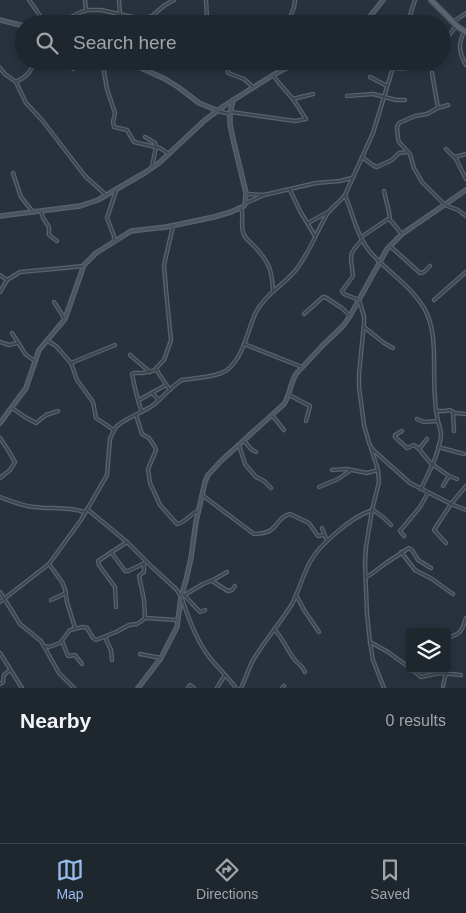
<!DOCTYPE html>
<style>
body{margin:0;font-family:Arial,sans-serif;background:#262e36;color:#f1f3f6}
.controls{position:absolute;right:15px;bottom:15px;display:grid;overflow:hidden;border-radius:5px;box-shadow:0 2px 8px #0003}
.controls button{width:45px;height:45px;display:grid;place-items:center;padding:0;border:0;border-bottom:1px solid #3c434a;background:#1e262e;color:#f1f3f6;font:25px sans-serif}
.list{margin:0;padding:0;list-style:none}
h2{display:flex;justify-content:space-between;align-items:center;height:65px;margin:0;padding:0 20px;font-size:21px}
h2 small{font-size:16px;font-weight:400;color:#a1a5aa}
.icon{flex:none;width:28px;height:28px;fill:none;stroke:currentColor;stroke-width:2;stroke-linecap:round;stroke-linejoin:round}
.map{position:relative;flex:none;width:466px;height:688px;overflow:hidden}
.search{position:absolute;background:#1e262e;box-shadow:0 2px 8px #0003;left:15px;right:15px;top:15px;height:55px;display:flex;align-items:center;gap:12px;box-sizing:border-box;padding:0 18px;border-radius:28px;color:#a1a5aa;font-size:19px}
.sheet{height:155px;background:#1e262e}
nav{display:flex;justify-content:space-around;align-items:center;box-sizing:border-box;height:70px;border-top:1px solid #3c434a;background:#1e262e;font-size:14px;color:#a1a5aa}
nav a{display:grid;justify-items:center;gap:2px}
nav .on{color:#99bced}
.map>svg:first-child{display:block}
</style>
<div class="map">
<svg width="466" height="688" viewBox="0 0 466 688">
<rect width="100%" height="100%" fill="#28323e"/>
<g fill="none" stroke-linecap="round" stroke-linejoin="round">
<defs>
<g id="street">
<polyline points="29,0 46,24"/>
<polyline points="85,0 86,10"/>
<polyline points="119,0 120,14"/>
<polyline points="207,18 221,20 224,24"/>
<polyline points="453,22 466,13"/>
<polyline points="58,24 81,12 88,10 101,10 142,19 152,16 165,5 174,0"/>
<polyline points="203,24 207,18 206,0"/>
<path d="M 288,24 C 290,13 295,11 295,0"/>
<polyline points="407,24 415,0"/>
<path d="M 464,32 C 458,44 459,53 466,65"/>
<polyline points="442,45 456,26"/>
<polyline points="107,61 104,72 107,89 115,113 113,122 114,127 127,130 134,142 160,148 169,154"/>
<polyline points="228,61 228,73 244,79 253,87"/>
<path d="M 393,67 C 403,70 411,69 418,61"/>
<polyline points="0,68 5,74 16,82 26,103 42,120 85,176 106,195"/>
<polyline points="73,69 76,61"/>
<polyline points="432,73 438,108"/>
<polyline points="370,77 387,86"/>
<path d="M 16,82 C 26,77 31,72 35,61"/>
<polyline points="347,96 373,94 396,100 405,100"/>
<polyline points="293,99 313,94"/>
<polyline points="448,105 438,108 427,114 415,116 399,123 397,127 398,138 399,142 410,154 414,168 422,182 445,205 458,210 466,216"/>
<polyline points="218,111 230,114"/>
<polyline points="231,112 295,121 306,119 293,99 279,83 273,75"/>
<polyline points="145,137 155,143 156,146"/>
<polyline points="446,149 456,159 466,179"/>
<polyline points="362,157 374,166 377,167 392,160 399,153 408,152"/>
<polyline points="455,157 466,154"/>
<polyline points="152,167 156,147"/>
<polyline points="13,173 21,197 33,212"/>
<polyline points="290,190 300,211 315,236"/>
<polyline points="384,191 389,212 390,219"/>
<polyline points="247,194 264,195"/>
<path d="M 345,195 C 353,214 357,237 371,253 C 388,272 411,286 424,308 C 439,333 432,370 435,398 C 435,405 436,413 438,421 C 439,426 441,430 441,435 C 439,454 429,472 421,489"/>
<polyline points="246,203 264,195 316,183 340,181 352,178"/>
<path d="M 241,208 C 245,217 239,225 244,235 C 247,240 251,243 255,247 C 269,262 272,270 273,290"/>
<polyline points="41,211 43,218 49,227 49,235 57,241"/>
<polyline points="308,223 328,212"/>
<polyline points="361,237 388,219 392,222 401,233"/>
<path d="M 362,240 C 347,256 351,255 353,276 L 342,291 L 344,294 L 359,300 L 364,316 L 364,323 L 359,374 L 359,387 L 364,425 L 369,443 L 372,449 L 410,483 L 451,504 L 466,510"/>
<polyline points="114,241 114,236 107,218 116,191"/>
<polyline points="390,246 420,273 424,272 430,266"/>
<polyline points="0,275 7,280"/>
<polyline points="0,292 7,280 20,272 64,268 83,266"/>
<polyline points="434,300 466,272"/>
<polyline points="54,302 65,319"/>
<polyline points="304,314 323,297 325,297 342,308 350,316"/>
<polyline points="364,327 384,343 393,348"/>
<polyline points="12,333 26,355 35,361"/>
<polyline points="47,341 51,343 56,346 71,363 77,380 93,402 96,418 114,430"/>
<polyline points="0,342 9,345 17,343"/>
<polyline points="244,344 302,367"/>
<polyline points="130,355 150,372"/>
<polyline points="71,363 115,345"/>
<polyline points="170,390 159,374 156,368 164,360 171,340 166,290 164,265 173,226"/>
<polyline points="152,393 159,400"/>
<polyline points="289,395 310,406 306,421"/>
<polyline points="139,400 166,385"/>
<polyline points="12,408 25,417 36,423 46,415 58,411"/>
<polyline points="436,411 445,411 450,410 455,413 466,414"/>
<path d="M 142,412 C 137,400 135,387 132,374 L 134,373 L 143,373 L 156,370"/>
<polyline points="453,412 454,431"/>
<path d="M 136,415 L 142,434 L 149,438 L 155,447 L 156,450 L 154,455 L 148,469 L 150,483 L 160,505 L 177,524 C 185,523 190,514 198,511"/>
<polyline points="272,415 284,430"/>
<polyline points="417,419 424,422 438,421"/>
<polyline points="402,431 395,435 395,437 407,448 414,445 419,449 427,439"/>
<polyline points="0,438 8,450 15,462 10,470 0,478"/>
<polyline points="244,441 251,449 256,452"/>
<polyline points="239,445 245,464 256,477 264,481 271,488"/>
<polyline points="438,447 464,454"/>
<polyline points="371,448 378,470 379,482 372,510 366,547 365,564 367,614 370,642 373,660 384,688"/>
<polyline points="419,449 432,465"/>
<polyline points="432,464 449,476 457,479"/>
<polyline points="332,470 347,469 367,473 378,470"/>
<polyline points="443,486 449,476"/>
<polyline points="319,487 338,479 351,470"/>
<path d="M 202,495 L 254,534 C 260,534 266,533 271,530 C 279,524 279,517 290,514 L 309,523 L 318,536 L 324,535"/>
<path d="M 0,497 C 11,501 22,506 34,507 C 51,509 69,507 85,512"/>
<polyline points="87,509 127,542 152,567 176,589 180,595"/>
<polyline points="372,509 384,518 391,525"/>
<polyline points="322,528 327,541"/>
<polyline points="404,536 400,531 420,507 428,493"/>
<polyline points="446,543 434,530 451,504 466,486"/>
<polyline points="111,552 125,571 128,571 145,563"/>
<polyline points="401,552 415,570 432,579 453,594"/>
<polyline points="144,563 144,572 139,576 144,600 145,618"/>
<polyline points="49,564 62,582 65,589 67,602 75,628"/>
<polyline points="366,577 370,575 386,563 409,548 412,550 418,560 431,568"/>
<polyline points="212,581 228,591 232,590 235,586"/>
<polyline points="0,592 20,624 41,641 59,673 74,688"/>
<polyline points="184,595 200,612 205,610"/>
<polyline points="296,595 304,610 319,632"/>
<polyline points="181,597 203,584 215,579 227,572"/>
<path d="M 182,599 C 189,619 197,642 210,658 C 219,669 228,677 236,688"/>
<polyline points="51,600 66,593"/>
<path d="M 0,602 L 49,564 L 81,520 L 107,475 L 110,439 L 114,430 L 117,426 C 128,417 141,413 152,406 C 163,398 171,386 182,380 C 194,378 218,377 227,370 C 244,357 247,331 256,312 C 265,295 283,285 295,271 C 309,254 316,233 327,214 C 332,207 340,202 345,195 L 373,133 L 395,61"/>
<polyline points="116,607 115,587 99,565 98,561 127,542"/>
<path d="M 274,629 C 283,638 287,650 295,660 C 298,664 303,666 305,672"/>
<polyline points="105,637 111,650 112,660"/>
<path d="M 447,638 C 461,634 462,631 466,618"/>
<polyline points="62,641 68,656 75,655 82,664"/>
<polyline points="370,642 388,652 410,668"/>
<polyline points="44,646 49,647 60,643 70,630 83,627 87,628 93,638 96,640 116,632 129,625 137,624 146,618 177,620"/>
<polyline points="0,653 22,688"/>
<polyline points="140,654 161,658"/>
<polyline points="411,669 421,677 440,673 461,675"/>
<polyline points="0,684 3,682 4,675 10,670"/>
<polyline points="443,686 446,673"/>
<polyline points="188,688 190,685 194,688"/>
<polyline points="217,688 225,675"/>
<path d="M 241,688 C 246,678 249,666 255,657 C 266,639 281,622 292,604 C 299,590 303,575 310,562 C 319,545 352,517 370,511"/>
<polyline points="282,688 284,686"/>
</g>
<g id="secondary">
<polyline points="0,20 24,26"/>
<polyline points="364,24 383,0"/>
<polyline points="126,61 165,79 178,87 199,103 216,110"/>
<polyline points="0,216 80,206 98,200 146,172 159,163 205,120 224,106 273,75 300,61"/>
<polyline points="0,423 26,388 39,350 65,319 84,265 96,253 131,231 166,227 214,217 231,212 244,206 245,204 246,193 233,139 230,124 230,114 233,100"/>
<path d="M 138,688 L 161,658 L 177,627 L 181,597 L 186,580 L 191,558 L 196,522 L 205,482 L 208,475 L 221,461 L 284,404 C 290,395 290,384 296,374 L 323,345 L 343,326 L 350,316 L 387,249 L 402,234 L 466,190"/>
</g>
<polyline id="primary" points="431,0 458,27 466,32"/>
</defs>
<use href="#street" stroke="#5a626b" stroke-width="4.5"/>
<use href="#secondary" stroke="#5a626b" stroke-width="5.5"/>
<use href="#primary" stroke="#454d57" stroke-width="7"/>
<use href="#street" stroke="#3c444e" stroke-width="2"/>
<use href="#secondary" stroke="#4b5460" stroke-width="3"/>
<use href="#primary" stroke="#5a636e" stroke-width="4.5"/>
</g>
</svg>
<div class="controls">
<button><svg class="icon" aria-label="layers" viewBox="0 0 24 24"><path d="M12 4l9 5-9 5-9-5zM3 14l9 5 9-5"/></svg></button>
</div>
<div class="search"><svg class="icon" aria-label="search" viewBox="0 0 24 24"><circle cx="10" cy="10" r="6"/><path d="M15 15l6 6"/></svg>Search here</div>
</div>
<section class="sheet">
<h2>Nearby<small>0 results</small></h2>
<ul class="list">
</ul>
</section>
<nav>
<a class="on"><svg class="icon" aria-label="map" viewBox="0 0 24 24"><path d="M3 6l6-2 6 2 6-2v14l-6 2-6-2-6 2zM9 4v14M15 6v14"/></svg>Map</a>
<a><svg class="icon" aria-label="directions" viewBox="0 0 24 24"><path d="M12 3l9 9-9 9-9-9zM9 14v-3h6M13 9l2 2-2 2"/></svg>Directions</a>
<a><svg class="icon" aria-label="saved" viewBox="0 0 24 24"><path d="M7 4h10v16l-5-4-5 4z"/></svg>Saved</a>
</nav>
